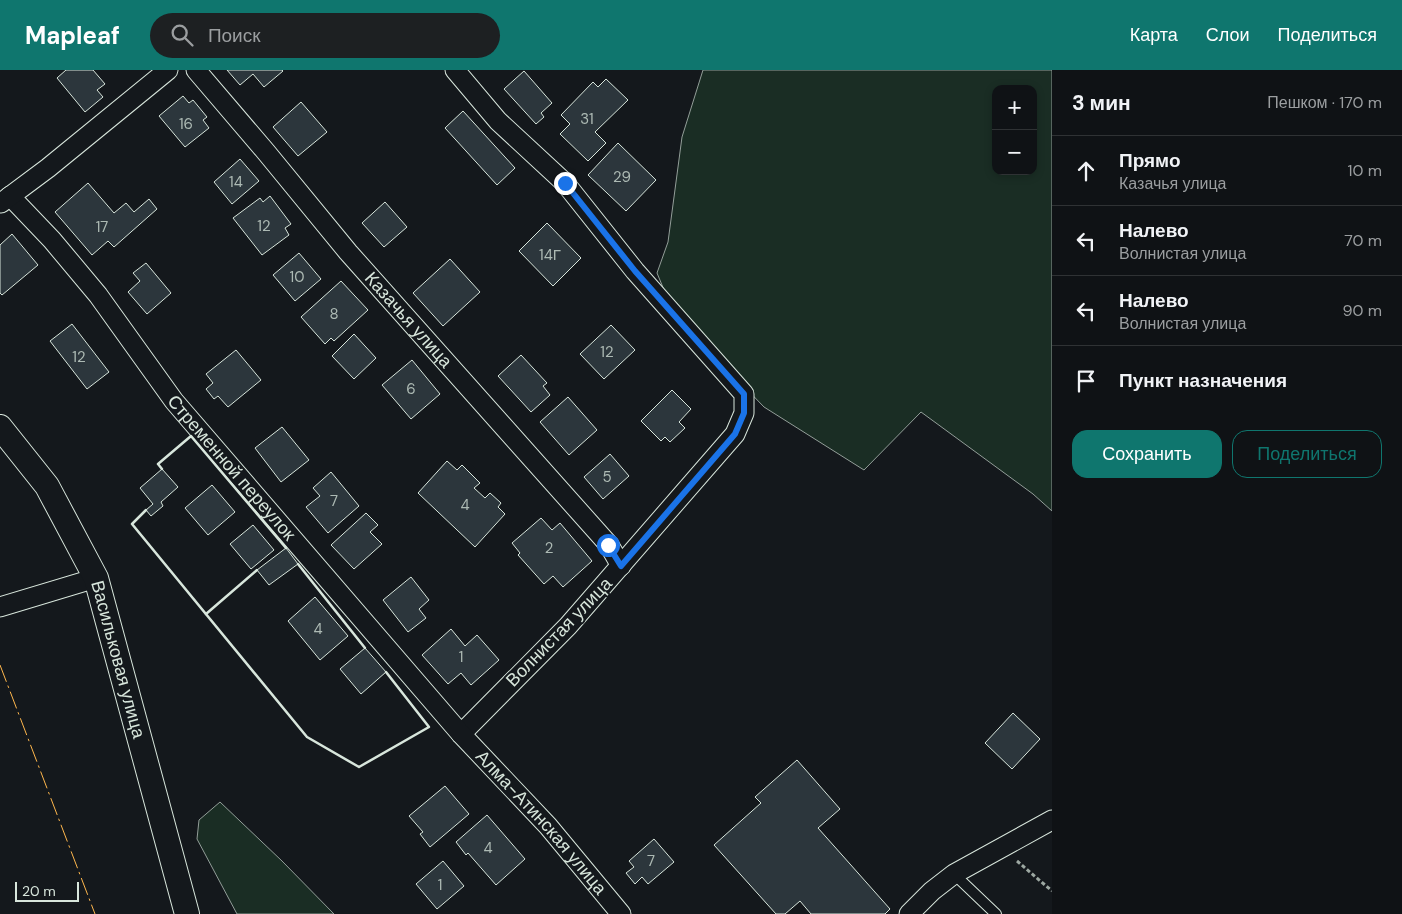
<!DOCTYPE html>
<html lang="ru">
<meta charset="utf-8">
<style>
body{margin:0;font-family:"DM Sans",sans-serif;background:#1d2022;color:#f1f3f6}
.controls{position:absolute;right:15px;top:15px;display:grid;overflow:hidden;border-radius:10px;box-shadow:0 2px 8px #0003}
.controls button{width:45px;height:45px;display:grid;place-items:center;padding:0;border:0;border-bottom:1px solid #2f3234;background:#0f1215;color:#f1f3f6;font:25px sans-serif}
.scale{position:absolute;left:15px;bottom:12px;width:64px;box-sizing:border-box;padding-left:5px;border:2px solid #d8e6dc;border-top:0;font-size:14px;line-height:18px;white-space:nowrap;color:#d8e6dc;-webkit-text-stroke:4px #14181c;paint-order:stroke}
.stop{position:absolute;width:15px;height:15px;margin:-11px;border:4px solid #1a73e8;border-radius:50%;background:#fff}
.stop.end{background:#1a73e8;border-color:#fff;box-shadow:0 1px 5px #0008}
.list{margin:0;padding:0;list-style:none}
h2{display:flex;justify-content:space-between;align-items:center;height:65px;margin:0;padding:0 20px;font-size:21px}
h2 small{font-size:16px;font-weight:400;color:#9b9ea0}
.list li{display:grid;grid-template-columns:32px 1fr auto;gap:15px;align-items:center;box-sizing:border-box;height:70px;padding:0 20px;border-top:1px solid #2f3234}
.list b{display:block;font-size:19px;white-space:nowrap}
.list p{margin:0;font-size:16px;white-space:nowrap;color:#9b9ea0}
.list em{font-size:16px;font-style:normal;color:#9b9ea0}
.actions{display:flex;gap:10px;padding:15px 20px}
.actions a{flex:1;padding:11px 0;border:1px solid #0f766e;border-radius:15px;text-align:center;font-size:18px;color:#0f766e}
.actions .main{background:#0f766e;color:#fff}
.icon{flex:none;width:28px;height:28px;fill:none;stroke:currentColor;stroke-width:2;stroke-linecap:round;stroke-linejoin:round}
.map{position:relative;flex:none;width:1052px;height:844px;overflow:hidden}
header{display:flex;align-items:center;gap:30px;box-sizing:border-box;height:70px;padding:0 25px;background:#0f766e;color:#fff}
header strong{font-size:24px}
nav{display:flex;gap:28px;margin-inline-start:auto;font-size:18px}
.search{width:350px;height:45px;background:#1d2022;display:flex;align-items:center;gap:12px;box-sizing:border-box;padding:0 18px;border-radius:28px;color:#9b9ea0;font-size:19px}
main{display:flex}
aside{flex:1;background:#0f1215}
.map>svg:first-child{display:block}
</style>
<header>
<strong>Mapleaf</strong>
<div class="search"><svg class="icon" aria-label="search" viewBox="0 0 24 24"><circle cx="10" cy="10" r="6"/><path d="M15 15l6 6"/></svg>Поиск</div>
<nav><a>Карта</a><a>Слои</a><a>Поделиться</a></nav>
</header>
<main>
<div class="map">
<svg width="1052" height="844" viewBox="0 0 1052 844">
<rect width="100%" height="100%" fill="#14181c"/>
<g fill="#1a2d24" stroke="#939e99" fill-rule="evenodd">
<path d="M 703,0 L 1052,0 L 1052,441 L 1033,424 L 921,342 L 864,400 L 764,337 L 674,244 L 657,203 L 668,172 L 682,67 ZM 996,19 L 1033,19 L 1033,101 L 996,101 Z"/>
<polygon points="220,732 282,791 334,844 237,844 197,769 199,750"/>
</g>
<g fill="#2c363c" stroke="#d8e6dc">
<polygon points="66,0 93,0 105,14 97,20 103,27 85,42 57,8"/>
<polygon points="227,0 282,0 283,1 264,17 253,4 240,15"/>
<polygon points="524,1 552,33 541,43 544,47 536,54 504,19"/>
<polygon points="606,9 628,30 595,62 606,73 588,91 560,64 570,54 561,45 593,12 598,17"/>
<polygon points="183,26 189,33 193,30 207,47 203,50 209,58 185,77 159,46"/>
<polygon points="301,32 327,62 298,86 273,57"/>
<polygon points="463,41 515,98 497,115 445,58"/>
<polygon points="618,73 656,110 626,141 588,105"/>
<polygon points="240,89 259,111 232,134 214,112"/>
<polygon points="88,113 114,143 126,133 134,142 149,129 157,139 114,177 108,171 92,185 55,142"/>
<polygon points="270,126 291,154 285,158 289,165 262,185 233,148 260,128 263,132"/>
<polygon points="385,132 407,157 384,177 362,153"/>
<polygon points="547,153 581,188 553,216 519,181"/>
<polygon points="12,164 38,195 2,225 0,223 0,175"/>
<polygon points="299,183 321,209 295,231 273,205"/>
<polygon points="450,189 480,222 443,256 413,223"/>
<polygon points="146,193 171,223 147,244 128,222 140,211 133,203"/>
<polygon points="341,211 368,240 334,271 331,268 325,274 301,247"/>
<polygon points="72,254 109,302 87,319 50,271"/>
<polygon points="611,255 635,280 604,309 580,284"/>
<polygon points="354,264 376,288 354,309 332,286"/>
<polygon points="236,280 261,310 228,337 218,326 214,329 206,319 213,313 206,304"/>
<polygon points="521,285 547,313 543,316 550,325 531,342 498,306"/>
<polygon points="412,290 440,324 411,349 382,315"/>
<polygon points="672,320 691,339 679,352 685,358 670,372 665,367 661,371 641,351"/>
<polygon points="568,327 597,360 569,385 540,352"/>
<polygon points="282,357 309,390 281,412 255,378"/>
<polygon points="610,384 629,406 603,429 584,407"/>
<polygon points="447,391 457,400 462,395 480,413 474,418 485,428 490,423 501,433 498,437 505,444 475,477 418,423"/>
<polygon points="162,399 178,417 161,432 163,436 151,446 146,440 153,434 140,418"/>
<polygon points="331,402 359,436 328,463 306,437 320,426 313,418"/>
<polygon points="212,415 235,442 208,465 185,438"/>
<polygon points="366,443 378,455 370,462 382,474 354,499 331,475"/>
<polygon points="541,448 552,460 560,453 592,491 563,517 553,506 544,514 518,485 520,483 512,473"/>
<polygon points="253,455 274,480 251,499 230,474"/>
<polygon points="286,478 298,494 269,515 257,500"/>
<polygon points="411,507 429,530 419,539 426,548 408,562 383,530"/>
<polygon points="315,527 348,566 320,590 288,551"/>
<polygon points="451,559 465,576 477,565 499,590 471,615 461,603 448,614 422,585"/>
<polygon points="365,578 386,602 361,624 340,599"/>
<polygon points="1013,643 1040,669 1012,699 985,673"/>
<polygon points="797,690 840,739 818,758 890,839 885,844 811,844 800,831 785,844 776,844 714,775 761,733 755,727"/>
<polygon points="445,716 469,744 430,777 420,764 423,762 409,746"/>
<polygon points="487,745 525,789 496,815 468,783 466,785 456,772"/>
<polygon points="654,769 674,792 648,814 642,807 635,814 626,803 634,797 629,791"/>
<polygon points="443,791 464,816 437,839 416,814"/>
</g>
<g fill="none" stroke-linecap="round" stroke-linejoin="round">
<defs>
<polyline id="service" points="954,804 996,844"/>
<g id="minor">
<path id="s1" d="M 196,0 L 266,82 L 348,182 L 609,475 L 621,496"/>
<polyline points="455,0 498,51 565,113 635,201 744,324 744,343 735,364 568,556 461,664"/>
<path id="s2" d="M 10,126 L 52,170 L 98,225 L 174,331 L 461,664 L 548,756 L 621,844"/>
<polyline points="1,133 48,98 168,0"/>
<polyline points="0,537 96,508"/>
<polyline points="909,844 932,821 954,804 1052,750"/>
</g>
<g id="tertiary">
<path id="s3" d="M 0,357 L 47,416 L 96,508 L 187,844"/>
</g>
</defs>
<use href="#service" stroke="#d8e6dc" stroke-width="12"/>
<use href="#minor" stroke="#d8e6dc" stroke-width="21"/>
<use href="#tertiary" stroke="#d8e6dc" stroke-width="26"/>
<polyline stroke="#9da8a2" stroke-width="3" stroke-dasharray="4 2.5" stroke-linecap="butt" points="1017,791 1052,821"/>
<use href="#service" stroke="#14181c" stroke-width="10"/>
<use href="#minor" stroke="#14181c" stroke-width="19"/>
<use href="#tertiary" stroke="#14181c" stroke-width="24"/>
<g stroke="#d8e6dc" stroke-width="2.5">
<polyline points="162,399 158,394 191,366 286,478"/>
<polyline points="146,440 132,454 307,667 359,697 429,657 386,602"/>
<polyline points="298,494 365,578"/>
<polyline points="206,544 257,500"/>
</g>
<polyline stroke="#ffb74d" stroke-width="1" stroke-dasharray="18 4 2.5 4" stroke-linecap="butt" points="0,595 95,844"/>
</g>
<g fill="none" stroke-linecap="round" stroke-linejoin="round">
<polyline stroke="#1a73e8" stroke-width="6" points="565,113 635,201 744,324 744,343 735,364 621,496 608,475"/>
</g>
<g text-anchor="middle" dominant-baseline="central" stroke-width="4" stroke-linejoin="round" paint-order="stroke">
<g font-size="15" fill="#adbab4">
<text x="587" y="49">31</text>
<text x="186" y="54">16</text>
<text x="622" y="107">29</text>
<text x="236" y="112">14</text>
<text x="264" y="156">12</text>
<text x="102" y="157">17</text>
<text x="550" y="185">14Г</text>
<text x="297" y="207">10</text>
<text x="334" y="244">8</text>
<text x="607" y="282">12</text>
<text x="79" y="287">12</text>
<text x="411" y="319">6</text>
<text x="607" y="407">5</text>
<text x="334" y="431">7</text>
<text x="465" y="435">4</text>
<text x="549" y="478">2</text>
<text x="318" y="559">4</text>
<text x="461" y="587">1</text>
<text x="488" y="778">4</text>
<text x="651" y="791">7</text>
<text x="440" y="815">1</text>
</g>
<g font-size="18" fill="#d8e6dc" stroke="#14181c">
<text stroke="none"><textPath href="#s1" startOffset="328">Казачья улица</textPath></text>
<text stroke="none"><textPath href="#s2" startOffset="351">Стременной переулок</textPath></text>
<text transform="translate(559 562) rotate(-46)">Волнистая улица</text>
<text stroke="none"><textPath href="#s3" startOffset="264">Васильковая улица</textPath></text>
<text stroke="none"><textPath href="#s2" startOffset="822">Алма-Атинская улица</textPath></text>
</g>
</g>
</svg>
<div class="controls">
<button>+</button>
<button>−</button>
</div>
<div class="scale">20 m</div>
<div class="stop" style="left:608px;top:475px"></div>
<div class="stop end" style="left:565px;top:113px"></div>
</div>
<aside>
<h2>3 мин<small>Пешком · 170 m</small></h2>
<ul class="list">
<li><svg class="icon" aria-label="ahead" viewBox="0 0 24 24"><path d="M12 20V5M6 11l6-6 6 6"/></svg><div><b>Прямо</b><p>Казачья улица</p></div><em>10 m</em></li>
<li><svg class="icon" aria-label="left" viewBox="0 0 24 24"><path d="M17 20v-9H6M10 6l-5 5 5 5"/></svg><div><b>Налево</b><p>Волнистая улица</p></div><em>70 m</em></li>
<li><svg class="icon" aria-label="left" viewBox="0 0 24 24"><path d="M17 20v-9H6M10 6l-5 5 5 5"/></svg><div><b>Налево</b><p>Волнистая улица</p></div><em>90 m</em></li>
<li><svg class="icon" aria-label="arrive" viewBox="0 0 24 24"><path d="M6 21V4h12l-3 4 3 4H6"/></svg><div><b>Пункт назначения</b></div></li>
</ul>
<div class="actions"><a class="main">Сохранить</a><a>Поделиться</a></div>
</aside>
</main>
